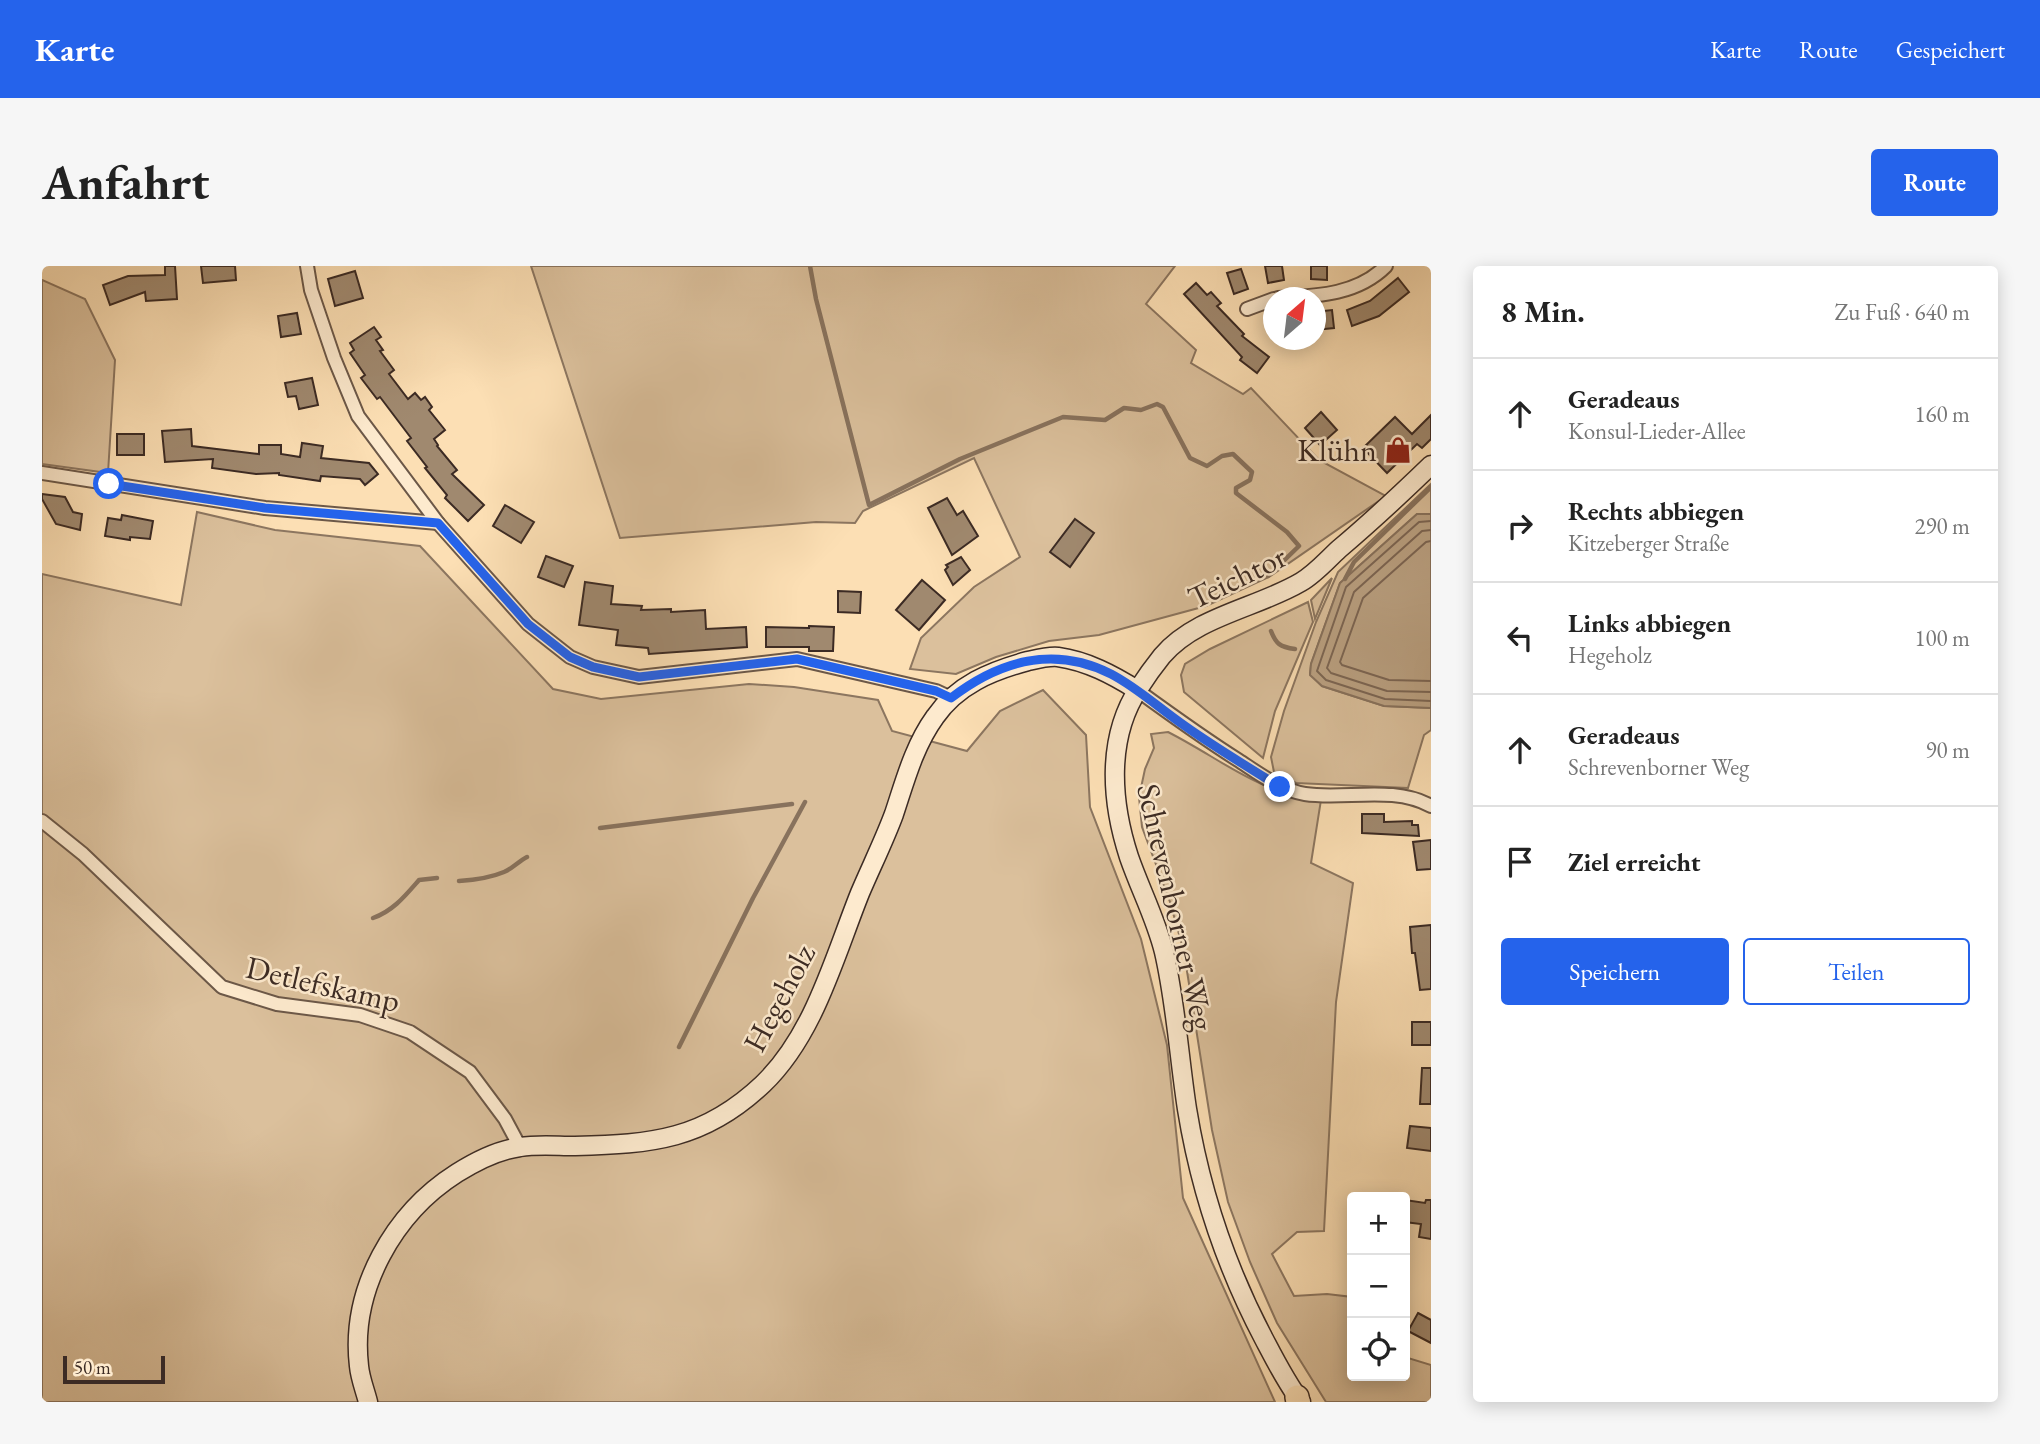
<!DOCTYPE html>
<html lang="de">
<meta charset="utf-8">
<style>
body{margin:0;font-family:"EB Garamond",serif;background:#f6f6f6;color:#222}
.controls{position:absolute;right:21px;bottom:21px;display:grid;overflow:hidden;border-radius:7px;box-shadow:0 4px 18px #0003}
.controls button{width:63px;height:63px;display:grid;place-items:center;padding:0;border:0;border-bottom:2px solid #e0e0e0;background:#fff;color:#222;font:35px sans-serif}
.compass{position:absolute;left:1221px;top:21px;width:63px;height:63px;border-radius:50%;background:#fff;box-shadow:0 4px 18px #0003;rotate:28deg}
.scale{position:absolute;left:21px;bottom:18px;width:102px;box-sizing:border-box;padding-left:7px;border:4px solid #3c2b24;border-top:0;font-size:19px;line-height:24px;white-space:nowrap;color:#3c2b24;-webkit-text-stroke:5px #fdeace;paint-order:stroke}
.stop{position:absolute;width:21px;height:21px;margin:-16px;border:5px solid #2563eb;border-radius:50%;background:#fff}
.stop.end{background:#2563eb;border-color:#fff;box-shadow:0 2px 7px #0008}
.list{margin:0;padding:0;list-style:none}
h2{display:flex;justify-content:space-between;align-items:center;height:91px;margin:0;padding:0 28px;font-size:30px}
h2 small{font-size:23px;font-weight:400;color:#767676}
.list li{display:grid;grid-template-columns:46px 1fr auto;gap:21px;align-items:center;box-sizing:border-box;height:112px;padding:0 28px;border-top:2px solid #e0e0e0}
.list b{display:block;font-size:26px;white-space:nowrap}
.list p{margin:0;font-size:23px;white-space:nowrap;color:#767676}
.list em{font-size:23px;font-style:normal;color:#767676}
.actions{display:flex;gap:14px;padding:21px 28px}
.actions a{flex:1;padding:16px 0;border:2px solid #2563eb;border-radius:7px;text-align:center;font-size:24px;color:#2563eb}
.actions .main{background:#2563eb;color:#fff}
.icon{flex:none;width:38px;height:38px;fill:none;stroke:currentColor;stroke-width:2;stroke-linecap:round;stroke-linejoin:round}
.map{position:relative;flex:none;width:1389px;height:1136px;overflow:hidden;border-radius:7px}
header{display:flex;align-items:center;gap:42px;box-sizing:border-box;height:98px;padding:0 35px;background:#2563eb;color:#fff}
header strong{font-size:33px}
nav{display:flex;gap:38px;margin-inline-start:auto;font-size:24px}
.intro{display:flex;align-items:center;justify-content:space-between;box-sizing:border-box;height:168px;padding:0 42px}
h1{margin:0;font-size:49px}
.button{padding:18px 32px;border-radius:7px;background:#2563eb;color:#fff;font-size:24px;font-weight:700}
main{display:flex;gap:42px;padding:0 42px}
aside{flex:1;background:#fff;border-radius:7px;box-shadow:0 4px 18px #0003}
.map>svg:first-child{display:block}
</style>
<header>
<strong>Karte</strong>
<nav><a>Karte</a><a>Route</a><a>Gespeichert</a></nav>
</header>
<div class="intro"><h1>Anfahrt</h1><a class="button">Route</a></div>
<main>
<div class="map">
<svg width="1389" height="1136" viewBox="0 0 1389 1136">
<rect width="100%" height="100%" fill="#fcdfb4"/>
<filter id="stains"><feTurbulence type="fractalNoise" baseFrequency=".00286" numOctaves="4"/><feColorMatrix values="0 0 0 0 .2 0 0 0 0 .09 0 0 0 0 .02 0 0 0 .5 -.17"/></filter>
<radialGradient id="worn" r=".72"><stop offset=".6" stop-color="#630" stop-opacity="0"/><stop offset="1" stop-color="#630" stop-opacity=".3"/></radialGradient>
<g fill="#dbc09c" stroke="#8c7660" stroke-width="2">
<polygon points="489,0 1133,0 1104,38 1154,84 1149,97 1201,128 1209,122 1277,194 1344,230 1227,311 1164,340 1057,369 1007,375 954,391 914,408 868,403 879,372 932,321 978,291 932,192 821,245 813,257 774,256 578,272"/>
<polygon points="0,14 43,33 73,94 66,207 0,198"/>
<polygon points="1389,218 1389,248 1375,248 1298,317 1269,398 1268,408 1280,420 1342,440 1389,442 1389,464 1382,469 1366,522 1254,517 1232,506 1229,491 1242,445 1274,356 1296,306"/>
<polygon points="155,246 233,264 378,280 511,423 559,433 707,418 752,421 836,434 850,465 925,485 958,445 1001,424 1044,469 1048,541 1099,673 1125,779 1141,932 1233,1136 0,1136 0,308 139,339"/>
<polygon points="1290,312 1273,353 1269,334"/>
<polygon points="1266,336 1271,356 1233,445 1221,492 1142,426 1139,409 1143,398 1168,383"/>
<path d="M 1126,466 C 1181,494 1215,527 1279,534 L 1269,597 L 1311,617 L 1294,736 L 1282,965 L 1255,966 L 1230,988 L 1252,1030 L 1285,1028 L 1310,1031 L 1310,1110 L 1363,1110 L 1363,1091 L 1389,1099 L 1389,1136 L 1284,1136 L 1235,1057 L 1208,996 L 1186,936 L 1170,864 L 1142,686 L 1128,636 L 1100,561 L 1097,531 L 1103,503 L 1112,482 L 1109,468 Z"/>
</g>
<polygon fill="#bba283" stroke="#88725d" stroke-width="2" points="1375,248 1389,248 1389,442 1342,440 1280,420 1268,409 1269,398 1298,317"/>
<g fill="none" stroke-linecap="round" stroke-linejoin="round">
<g stroke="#7c6654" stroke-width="2">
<polyline points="1389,255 1377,256 1304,321 1275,405 1284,414 1343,433 1389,435"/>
<polyline points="1389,264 1380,265 1312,326 1285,402 1289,407 1345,425 1389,426"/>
<polyline points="1389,275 1384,276 1321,332 1298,396 1300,399 1347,414 1389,415"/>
</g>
<g stroke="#88725d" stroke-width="4.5">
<polyline points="768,0 774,33 827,239 918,193 1021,151 1063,154 1082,142 1099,144 1115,138 1121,141 1148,192 1165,200 1180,190 1191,188 1210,206 1208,214 1194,222 1194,227 1245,266 1257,280 1226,310"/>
<polyline points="1303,313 1312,296 1389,221"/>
<path d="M 1229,365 C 1234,378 1238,381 1253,383"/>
<polyline points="558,562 750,538"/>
<path d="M 417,615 C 432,614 448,612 462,606 C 470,603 477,595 485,591"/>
<path d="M 331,652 C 351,645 363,630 377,614 L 395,612"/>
<polyline points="637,781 711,632 763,536"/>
</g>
</g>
<g fill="#a0896f" stroke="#3c2b24" stroke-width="2">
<polygon points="123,0 133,0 135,33 104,35 103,26 68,39 61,19 86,10 123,9"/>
<polygon points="159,0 193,0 194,14 161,17"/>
<polygon points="1223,0 1240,0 1242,14 1226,17"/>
<polygon points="1269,0 1285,0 1285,14 1269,13"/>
<polygon points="1199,3 1206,23 1192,28 1185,7"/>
<polygon points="313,5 321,32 293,40 286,13"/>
<polygon points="1356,12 1367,26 1337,50 1310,60 1305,44 1328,35"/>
<polygon points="1154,17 1165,29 1169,26 1179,37 1175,40 1202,68 1200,70 1227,91 1215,107 1198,94 1200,91 1142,28"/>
<polygon points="1290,44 1292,62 1273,64 1273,46"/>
<polygon points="255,47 259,68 239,71 236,50"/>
<polygon points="332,61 339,71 334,74 341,84 338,85 352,104 347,108 366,133 373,127 379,134 383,131 390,141 387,144 403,164 392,173 396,179 395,180 415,204 410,208 442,239 426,255 403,232 405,229 383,202 385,201 365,175 369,172 338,131 335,133 319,112 323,109 308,87 312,84 308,77"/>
<polygon points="270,112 276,139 257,143 254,130 246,131 243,117"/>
<polygon points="1279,146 1295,164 1278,179 1263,162"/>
<polygon points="1389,149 1389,173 1380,182 1375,178 1345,207 1321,182 1353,151 1370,168"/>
<polygon points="149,163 150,180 217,188 217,179 239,179 239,188 258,191 260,177 281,180 279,192 327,197 336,208 323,219 318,213 279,210 278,215 237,209 237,207 214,208 170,202 171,193 123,196 120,165"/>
<rect x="75" y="168" width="27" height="21"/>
<polygon points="0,228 23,231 31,246 40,248 38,264 14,258 0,233"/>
<polygon points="905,232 915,249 921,245 936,270 910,289 886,242"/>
<polygon points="463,239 492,256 479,277 451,260"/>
<polygon points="80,249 111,255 108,273 88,271 88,274 63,270 66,252 79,254"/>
<polygon points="1033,253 1052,267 1028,301 1008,286"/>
<polygon points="504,290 531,300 522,321 496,311"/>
<polygon points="919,291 928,304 911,319 903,304 906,301 904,299"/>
<polygon points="880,314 903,334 877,364 854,344"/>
<polygon points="543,316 571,320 569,338 600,340 599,344 629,343 629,346 663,344 664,363 704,361 705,381 607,388 606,382 574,379 576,364 537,359"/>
<polygon points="796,325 819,326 818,347 796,346"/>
<polygon points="767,360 792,361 791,385 767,385 767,381 724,381 724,361 767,362"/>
<polygon points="1320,548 1342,548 1342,556 1370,555 1370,559 1376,559 1377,570 1320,567"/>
<polygon points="1389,574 1389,603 1375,604 1371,576"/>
<polygon points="1389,659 1389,723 1378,724 1373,687 1370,687 1368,661"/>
<rect x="1370" y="756" width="19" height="23"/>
<polygon points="1380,802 1389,802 1389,838 1378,838"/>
<polygon points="1368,860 1389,862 1389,885 1365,882"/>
<polygon points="1363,934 1383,937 1384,934 1389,934 1389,973 1377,971 1379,958 1363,956"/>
<polygon points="1376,1047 1389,1054 1389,1077 1366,1065"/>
</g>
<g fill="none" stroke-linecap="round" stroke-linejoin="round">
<defs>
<g id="street">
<polyline points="265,0 269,24 292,92 316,150 396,257 486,358 528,391 551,401 597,411 755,393 894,425 909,432"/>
<path d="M 1236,32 C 1275,30 1315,29 1344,0"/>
<polyline points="1205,43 1232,33"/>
<polyline points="0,207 223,242 396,257"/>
<path d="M 1095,424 C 1128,448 1161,472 1196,494 C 1216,507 1238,524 1263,528 C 1303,534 1351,519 1389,540"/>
<polyline points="0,555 41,588 180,721 235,738 318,749 368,766 428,806 463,853 478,881"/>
</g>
<g id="secondary">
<path d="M 326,1136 C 323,1124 318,1112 317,1100 C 308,1023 352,947 415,907 C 434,895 456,884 478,881 C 496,878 515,880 533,880 C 610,878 662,874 721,818 C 772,769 792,692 818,627 C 829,601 842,575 852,548 C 863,515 872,480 893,451 C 915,419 949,405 986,395 C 995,393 1007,390 1016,391 C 1045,395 1071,409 1095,424"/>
<path d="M 1259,1136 C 1244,1116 1233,1094 1222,1073 C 1184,1001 1158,923 1145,843 C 1137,791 1134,738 1122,686 C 1114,653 1098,623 1087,591 C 1069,536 1064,472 1097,422 C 1104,411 1112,400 1120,390 C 1154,350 1215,342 1259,316 C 1273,308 1285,294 1297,283 C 1329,256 1359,228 1389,199"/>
</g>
<polyline id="highway" points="1255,1131 1256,1136"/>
</defs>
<use href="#street" stroke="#6c5848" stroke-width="16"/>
<use href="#secondary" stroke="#3c2b24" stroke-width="21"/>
<use href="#highway" stroke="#3c2b24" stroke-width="26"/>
<use href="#street" stroke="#fdeace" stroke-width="12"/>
<use href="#secondary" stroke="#fdeace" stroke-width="18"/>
<use href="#highway" stroke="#fcdfb4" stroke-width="23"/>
</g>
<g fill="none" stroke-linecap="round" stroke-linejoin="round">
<path stroke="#2563eb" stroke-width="9" d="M 67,218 L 223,242 L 396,257 L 486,358 L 528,391 L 551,401 L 597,411 L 755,393 L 894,425 L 909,432 C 957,395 1012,379 1069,408 C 1096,422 1118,443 1143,460 C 1174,482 1206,501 1238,521"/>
</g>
<defs>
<symbol id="shop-bare" viewBox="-9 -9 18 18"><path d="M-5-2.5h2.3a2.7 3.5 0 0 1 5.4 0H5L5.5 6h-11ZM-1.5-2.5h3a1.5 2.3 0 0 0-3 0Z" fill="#8f2418" stroke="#fdeace" stroke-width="2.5" paint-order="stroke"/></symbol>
</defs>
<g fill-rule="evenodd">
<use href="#shop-bare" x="1337" y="165" width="38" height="38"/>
</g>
<g text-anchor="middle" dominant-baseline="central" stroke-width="5" stroke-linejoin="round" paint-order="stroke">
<g font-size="32" fill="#3c2b24" stroke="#fdeace" text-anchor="end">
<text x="1335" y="184">Klühn</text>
</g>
<g font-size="32" fill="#3c2b24" stroke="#fdeace">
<text transform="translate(1195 311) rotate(-26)">Teichtor</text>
<text transform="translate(1134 641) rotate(77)">Schrevenborner Weg</text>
<text transform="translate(281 718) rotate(13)">Detlefskamp</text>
<text transform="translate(737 732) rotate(-62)">Hegeholz</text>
</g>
</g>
<rect width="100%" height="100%" filter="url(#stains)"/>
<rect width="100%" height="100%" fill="url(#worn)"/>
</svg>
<div class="controls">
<button>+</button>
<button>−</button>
<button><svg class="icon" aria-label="locate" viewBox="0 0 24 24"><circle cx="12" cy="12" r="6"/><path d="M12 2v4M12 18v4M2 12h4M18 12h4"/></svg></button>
</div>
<svg class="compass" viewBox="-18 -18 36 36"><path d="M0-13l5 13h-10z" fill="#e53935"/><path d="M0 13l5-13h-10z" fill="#767676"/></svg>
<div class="scale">50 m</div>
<div class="stop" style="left:67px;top:218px"></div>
<div class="stop end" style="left:1238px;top:521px"></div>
</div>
<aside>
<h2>8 Min.<small>Zu Fuß · 640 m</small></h2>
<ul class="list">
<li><svg class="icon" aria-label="ahead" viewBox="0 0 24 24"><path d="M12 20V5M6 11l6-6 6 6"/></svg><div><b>Geradeaus</b><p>Konsul-Lieder-Allee</p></div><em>160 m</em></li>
<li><svg class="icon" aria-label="right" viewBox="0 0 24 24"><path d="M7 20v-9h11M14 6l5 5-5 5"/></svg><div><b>Rechts abbiegen</b><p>Kitzeberger Straße</p></div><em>290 m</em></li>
<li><svg class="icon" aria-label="left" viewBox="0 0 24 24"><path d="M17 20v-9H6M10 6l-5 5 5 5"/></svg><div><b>Links abbiegen</b><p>Hegeholz</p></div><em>100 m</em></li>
<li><svg class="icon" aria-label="ahead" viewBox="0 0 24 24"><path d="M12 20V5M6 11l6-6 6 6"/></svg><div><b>Geradeaus</b><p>Schrevenborner Weg</p></div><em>90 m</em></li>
<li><svg class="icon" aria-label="arrive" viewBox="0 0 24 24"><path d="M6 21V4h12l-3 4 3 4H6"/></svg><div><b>Ziel erreicht</b></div></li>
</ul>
<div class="actions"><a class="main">Speichern</a><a>Teilen</a></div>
</aside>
</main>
